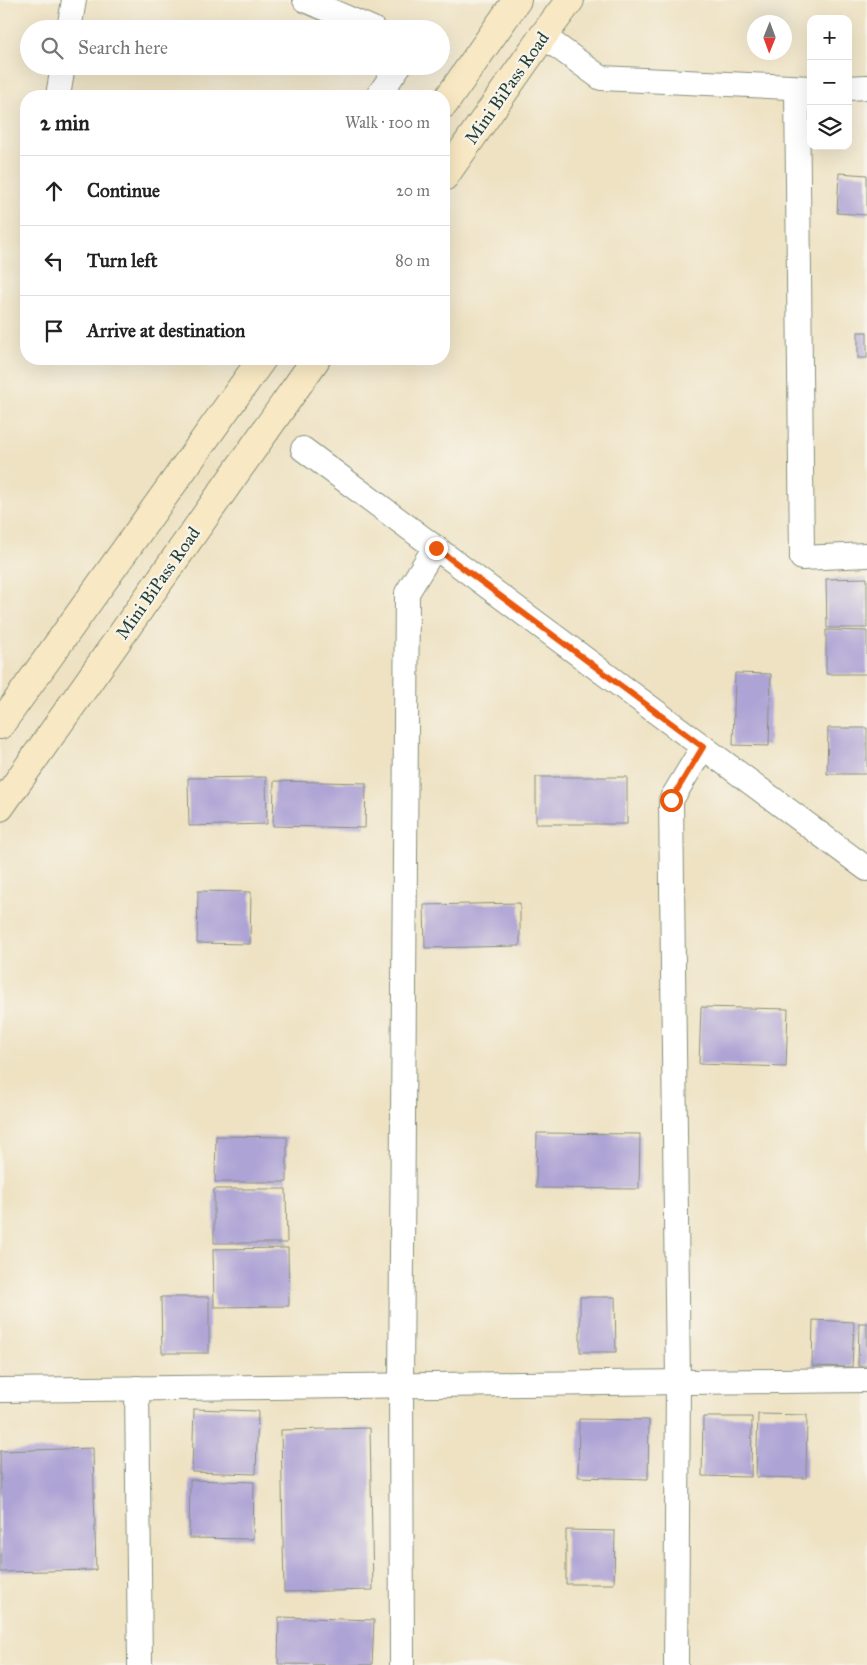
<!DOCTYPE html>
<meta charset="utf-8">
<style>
body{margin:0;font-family:"IM FELL Great Primer",serif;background:#f2f2f2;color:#222}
.controls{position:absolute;right:15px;top:15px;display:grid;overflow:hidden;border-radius:10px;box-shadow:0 5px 20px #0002}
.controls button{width:45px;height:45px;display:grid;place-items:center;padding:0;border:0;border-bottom:1px solid #e0e0e0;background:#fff;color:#222;font:25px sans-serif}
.compass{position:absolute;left:747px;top:15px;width:45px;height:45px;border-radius:50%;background:#fff;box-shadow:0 5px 20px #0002;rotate:181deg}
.stop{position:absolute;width:15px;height:15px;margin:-11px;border:4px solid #ea580c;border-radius:50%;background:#fff}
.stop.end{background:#ea580c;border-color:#fff;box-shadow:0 1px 5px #0008}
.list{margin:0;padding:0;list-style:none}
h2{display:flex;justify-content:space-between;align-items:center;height:65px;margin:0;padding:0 20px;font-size:21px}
h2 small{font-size:16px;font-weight:400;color:#767676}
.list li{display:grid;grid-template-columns:32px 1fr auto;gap:15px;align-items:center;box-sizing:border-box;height:70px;padding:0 20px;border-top:1px solid #e0e0e0}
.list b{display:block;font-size:19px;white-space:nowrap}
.list em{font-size:16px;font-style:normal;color:#767676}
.icon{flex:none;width:28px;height:28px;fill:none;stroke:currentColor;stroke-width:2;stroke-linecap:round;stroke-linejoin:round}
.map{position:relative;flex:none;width:867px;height:1665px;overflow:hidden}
.search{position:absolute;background:#fff;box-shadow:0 5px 20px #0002;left:20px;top:20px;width:430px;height:55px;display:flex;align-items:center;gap:12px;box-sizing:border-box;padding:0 18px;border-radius:28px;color:#767676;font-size:19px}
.panel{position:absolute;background:#fff;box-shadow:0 5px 20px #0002;left:20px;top:90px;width:430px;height:275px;border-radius:20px}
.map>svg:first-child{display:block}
</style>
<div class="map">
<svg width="867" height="1665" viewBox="0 0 867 1665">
<rect width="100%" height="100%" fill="#f7f3e8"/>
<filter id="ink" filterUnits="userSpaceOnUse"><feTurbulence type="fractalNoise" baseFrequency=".02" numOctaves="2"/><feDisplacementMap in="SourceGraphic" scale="10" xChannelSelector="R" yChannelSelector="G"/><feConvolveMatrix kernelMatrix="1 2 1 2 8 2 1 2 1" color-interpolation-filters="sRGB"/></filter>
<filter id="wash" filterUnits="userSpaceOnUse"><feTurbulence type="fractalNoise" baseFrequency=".0096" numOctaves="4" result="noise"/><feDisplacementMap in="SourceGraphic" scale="20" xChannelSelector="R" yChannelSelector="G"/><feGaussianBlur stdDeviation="1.12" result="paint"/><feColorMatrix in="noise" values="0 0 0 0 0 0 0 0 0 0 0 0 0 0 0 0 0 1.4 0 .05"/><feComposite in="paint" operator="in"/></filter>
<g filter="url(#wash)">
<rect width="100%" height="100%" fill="#eee2c3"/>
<g id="blocks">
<g fill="#ada3d5">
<polygon points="839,173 867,175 867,215 837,213"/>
<rect x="858" y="332" width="9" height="26"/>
<polygon points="867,578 867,628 827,628 826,579"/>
<polygon points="826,630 867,631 867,674 826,674"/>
<polygon points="735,673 771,674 769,746 733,745"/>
<polygon points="828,728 867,728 867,774 827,774"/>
<polygon points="266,777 267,824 189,826 188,778"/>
<rect x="536" y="777" width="91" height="47"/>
<polygon points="274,781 366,783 365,828 273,826"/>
<polygon points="198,891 251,892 250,944 197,943"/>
<polygon points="520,903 520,946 425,948 424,905"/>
<polygon points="701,1007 788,1009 786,1067 699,1064"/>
<polygon points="537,1133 640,1134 639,1189 536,1188"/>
<polygon points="216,1136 287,1137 287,1182 215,1182"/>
<polygon points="214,1189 286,1189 287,1243 214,1243"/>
<polygon points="288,1248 289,1306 214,1307 213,1249"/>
<polygon points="161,1297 209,1297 209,1353 162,1353"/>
<polygon points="580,1297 615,1297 616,1352 580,1352"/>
<polygon points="813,1320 854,1322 852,1367 812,1366"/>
<polygon points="859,1323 867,1323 867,1366 858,1366"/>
<polygon points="194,1409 258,1411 256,1474 192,1472"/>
<polygon points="758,1414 807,1415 806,1478 756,1477"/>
<polygon points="703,1417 752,1417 751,1477 702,1476"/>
<polygon points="579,1419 649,1420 648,1479 578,1477"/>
<polygon points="370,1428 373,1590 284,1592 281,1430"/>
<polygon points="93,1448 96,1570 0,1572 0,1451"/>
<polygon points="190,1480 254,1482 253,1539 189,1538"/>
<polygon points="566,1530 615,1531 614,1584 566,1584"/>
<polygon points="279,1617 374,1620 372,1665 278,1664"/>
</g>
</g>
</g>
<g filter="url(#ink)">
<use href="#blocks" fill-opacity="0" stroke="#86907c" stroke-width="1"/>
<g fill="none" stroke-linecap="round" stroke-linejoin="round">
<defs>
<g id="street">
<polyline points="305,0 373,29"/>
<polyline points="69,29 74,0"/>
<polyline points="543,36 601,78 811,88"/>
<polyline points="848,88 867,87"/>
<polyline points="797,89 802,558 867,555"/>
<polyline points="58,96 63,66"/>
<polyline points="378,96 399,66"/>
<polyline points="303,449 867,869"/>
<polyline points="137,1388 140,1665"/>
<polyline points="0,1390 867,1380"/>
<polyline points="402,1665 401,1384 407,593 435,547"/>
<polyline points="676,1665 678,1382 671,800 703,747"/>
</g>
<g id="secondary">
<polyline points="444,104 517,0"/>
<polyline points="444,177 543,36 570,0"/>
<polyline points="0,725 262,359"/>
<polyline points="0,807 316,359"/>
</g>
</defs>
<use href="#street" stroke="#86907c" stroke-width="26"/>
<use href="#secondary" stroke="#86907c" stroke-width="30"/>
<use href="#street" stroke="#fff" stroke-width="24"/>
<use href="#secondary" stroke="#f8e8c3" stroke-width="28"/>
</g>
</g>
<g fill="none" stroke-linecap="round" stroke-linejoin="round" filter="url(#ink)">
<polyline stroke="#ea580c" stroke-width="6" points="436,548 703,747 671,800"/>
</g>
<g text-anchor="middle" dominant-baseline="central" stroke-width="5" stroke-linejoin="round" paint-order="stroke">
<g font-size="18" fill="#1f3d34" stroke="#f7f3e8">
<text transform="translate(507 88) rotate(-55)">Mini BiPass Road</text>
<text transform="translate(158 583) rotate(-55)">Mini BiPass Road</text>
</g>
</g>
</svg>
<div class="controls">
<button>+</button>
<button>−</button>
<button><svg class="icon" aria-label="layers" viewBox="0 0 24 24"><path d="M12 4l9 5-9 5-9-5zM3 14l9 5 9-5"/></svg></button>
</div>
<svg class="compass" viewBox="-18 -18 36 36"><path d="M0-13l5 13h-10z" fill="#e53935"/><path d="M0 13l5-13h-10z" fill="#767676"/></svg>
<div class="stop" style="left:671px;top:800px"></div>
<div class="stop end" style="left:436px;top:548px"></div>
<div class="search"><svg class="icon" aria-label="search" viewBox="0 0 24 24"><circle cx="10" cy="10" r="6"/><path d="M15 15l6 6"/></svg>Search here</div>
<section class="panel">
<h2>2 min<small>Walk · 100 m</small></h2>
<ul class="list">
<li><svg class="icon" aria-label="ahead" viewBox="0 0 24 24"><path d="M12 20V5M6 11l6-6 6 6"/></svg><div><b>Continue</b></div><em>20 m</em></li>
<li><svg class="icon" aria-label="left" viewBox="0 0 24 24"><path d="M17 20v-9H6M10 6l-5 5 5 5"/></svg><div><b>Turn left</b></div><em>80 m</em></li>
<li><svg class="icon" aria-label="arrive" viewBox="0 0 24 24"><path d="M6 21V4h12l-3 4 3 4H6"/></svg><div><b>Arrive at destination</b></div></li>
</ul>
</section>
</div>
